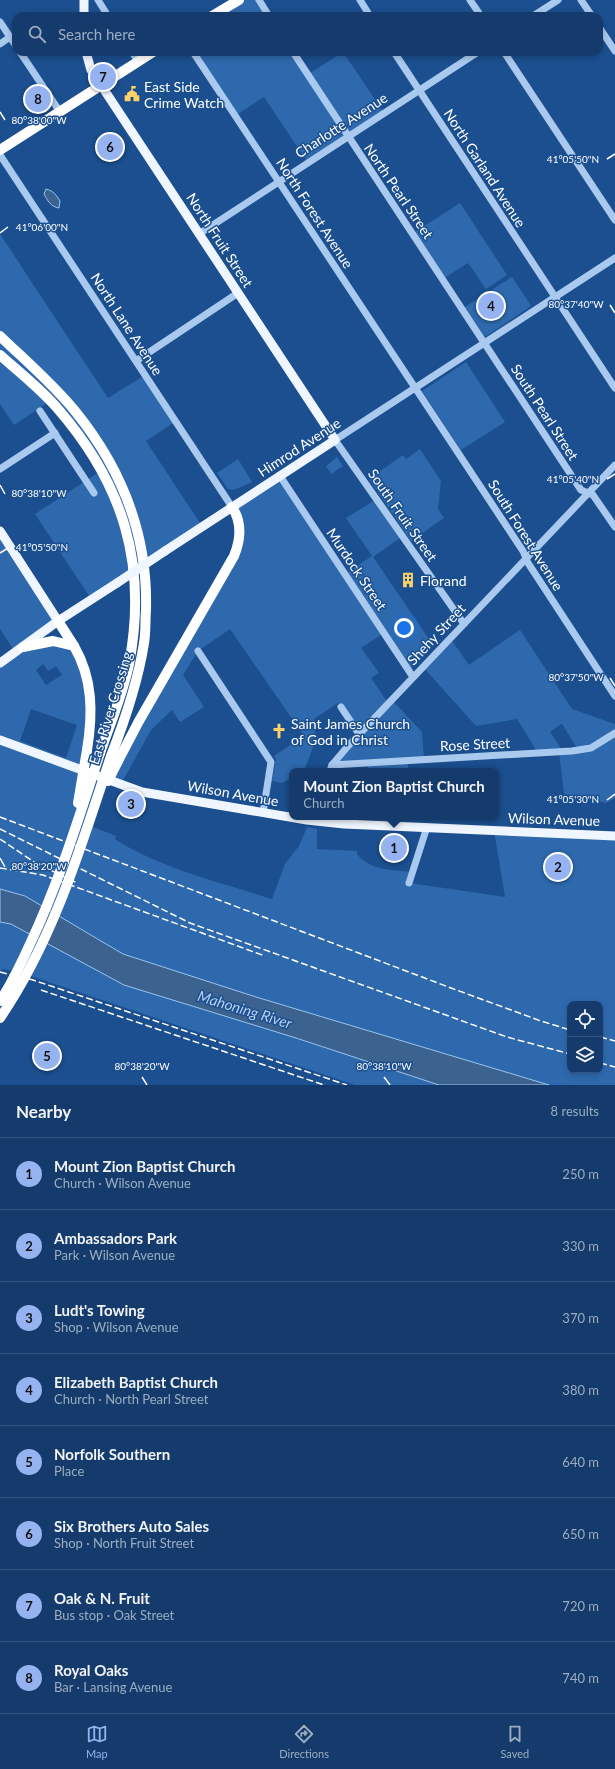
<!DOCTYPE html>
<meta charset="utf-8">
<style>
body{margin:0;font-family:Lato,sans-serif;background:#1d4271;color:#f1f3f6}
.controls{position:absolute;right:12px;bottom:12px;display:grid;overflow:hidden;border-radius:8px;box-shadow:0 2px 6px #0003}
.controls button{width:36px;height:36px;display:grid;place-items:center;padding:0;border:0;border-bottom:1px solid #33557e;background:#143b6b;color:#f1f3f6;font:20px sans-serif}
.you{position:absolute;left:404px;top:628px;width:14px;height:14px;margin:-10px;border:3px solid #fff;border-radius:50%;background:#1a73e8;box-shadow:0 0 0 6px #1a73e833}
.badge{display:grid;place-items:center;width:26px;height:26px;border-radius:50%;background:#95b2f1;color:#111;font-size:13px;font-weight:700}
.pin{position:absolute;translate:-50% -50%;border:2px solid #fff;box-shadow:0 1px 4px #0006}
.popup{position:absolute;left:289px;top:768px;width:210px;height:52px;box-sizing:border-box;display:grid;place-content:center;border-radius:8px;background:#143b6b;filter:drop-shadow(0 1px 3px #0005);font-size:13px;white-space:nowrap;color:#9dadc1}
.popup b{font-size:15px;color:#f1f3f6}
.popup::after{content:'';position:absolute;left:50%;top:100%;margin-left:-8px;border:8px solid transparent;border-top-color:#143b6b}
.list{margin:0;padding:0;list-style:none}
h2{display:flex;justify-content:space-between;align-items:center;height:52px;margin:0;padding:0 16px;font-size:17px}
h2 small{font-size:13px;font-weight:400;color:#9dadc1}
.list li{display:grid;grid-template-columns:26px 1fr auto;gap:12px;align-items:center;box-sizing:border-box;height:72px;padding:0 16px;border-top:1px solid #33557e}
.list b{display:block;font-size:15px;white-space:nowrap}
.list p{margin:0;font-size:13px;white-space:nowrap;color:#9dadc1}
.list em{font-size:13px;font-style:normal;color:#9dadc1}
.icon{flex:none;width:22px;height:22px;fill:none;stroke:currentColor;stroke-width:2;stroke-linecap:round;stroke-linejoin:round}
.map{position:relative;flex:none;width:615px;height:1085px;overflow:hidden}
.search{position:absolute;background:#143b6b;box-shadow:0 2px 6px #0003;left:12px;right:12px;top:12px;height:44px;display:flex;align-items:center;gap:10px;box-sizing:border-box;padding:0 14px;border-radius:12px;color:#9dadc1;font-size:15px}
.sheet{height:628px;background:#143b6b}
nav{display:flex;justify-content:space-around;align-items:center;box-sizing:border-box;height:56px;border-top:1px solid #33557e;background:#143b6b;font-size:11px;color:#9dadc1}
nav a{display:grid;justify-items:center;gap:2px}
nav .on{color:#95b2f1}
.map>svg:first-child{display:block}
</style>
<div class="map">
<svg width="615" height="1085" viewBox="0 0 615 1085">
<rect width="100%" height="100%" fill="#1b4f8f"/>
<g fill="#2e69ad" fill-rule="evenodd">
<polygon points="239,0 259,0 269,16 212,16"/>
<polygon points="193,52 293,52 307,75 343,52 384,113 308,163 264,97 235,116"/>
<polygon points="460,203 507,275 486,289 468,263 443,279 412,234"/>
<polygon points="0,234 108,398 145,375 176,421 146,441 202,526 91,599 35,514 102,470 50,401 14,425 0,404"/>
<polygon points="512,277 531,306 485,337 465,307"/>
<polygon points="466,362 505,422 461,450 422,391"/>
<polygon points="420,449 441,481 438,509 444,518 411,541 369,479 403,455 406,459"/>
<polygon points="337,457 343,466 331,474 326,466"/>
<polygon points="238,459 252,482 234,490 228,489 217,473"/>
<path d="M 280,476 L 345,574 L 372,556 L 346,518 L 377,499 L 403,536 L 373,557 L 433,645 L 409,671 L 384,633 L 361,648 L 379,673 L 371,678 L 388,703 L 392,700 L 422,732 L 424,760 L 408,761 L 408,771 L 368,771 L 368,763 L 332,765 L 359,734 L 338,703 L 314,719 L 316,723 L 315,735 L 319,741 L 314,745 L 304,771 L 292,771 L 292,778 L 282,783 L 272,781 L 276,759 L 274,756 L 304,736 L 230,629 L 198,651 L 183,675 L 204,707 L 180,722 L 172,710 L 151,730 L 121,784 L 110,779 L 88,825 L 116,836 L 115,839 C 159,868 222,883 272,899 L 285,864 L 299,846 L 307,827 L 317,829 L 317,849 L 357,851 L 357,854 C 370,871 394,870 413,872 L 410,883 L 505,897 L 494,831 L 615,836 L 615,1085 L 549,1085 L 256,997 L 123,954 L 25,896 L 0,889 L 0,663 L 15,652 L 0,629 L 0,531 L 58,621 L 24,646 L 49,641 L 74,646 L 89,683 L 83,770 L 104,778 L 234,556 L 235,511 ZM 43,664 L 48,671 L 56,666 L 62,675 L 46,685 L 36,670 ZM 31,709 L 77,725 L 66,758 L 20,741 ZM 570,1004 L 600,1004 L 600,1070 L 570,1070 Z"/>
<path d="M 520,630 L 572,709 L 615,724 L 615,798 L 606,803 L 564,794 L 559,752 L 538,753 L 517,719 L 476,726 L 423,667 L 450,638 L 469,665 ZM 561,724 L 562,724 L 578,750 L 563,751 L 550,732 Z"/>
<polygon points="365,817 407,817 407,819 365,818"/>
<polygon points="0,922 11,924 65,952 296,1038 439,1085 355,1085 19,972 3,969 0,971"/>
</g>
<g fill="#3c6290" stroke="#9cc4f0">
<path d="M 46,189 C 54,191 56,195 60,201 L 59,208 C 51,207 47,200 44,194 Z"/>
<polygon points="0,889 25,896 123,954 256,997 549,1085 439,1085 296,1038 124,985 11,924 0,922"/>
</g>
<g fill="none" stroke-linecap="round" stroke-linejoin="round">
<g stroke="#a9c9ee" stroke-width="7">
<polyline points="98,0 108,16"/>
<polyline points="259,0 269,16"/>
<polyline points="360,0 370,16"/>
<polyline points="470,0 481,16"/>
<polyline points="581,0 592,16"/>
<polyline points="533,16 558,0"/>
<polyline points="0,22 16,46"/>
<polyline points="599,27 615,51"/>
<polyline points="0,44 10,37"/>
<polyline points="20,52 60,112"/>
<polyline points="132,52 138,61"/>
<polyline points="193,52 523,551 528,563 615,696"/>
<polyline points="293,52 581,490 593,495 615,527"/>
<polyline points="394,52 615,388"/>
<polyline points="504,52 615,220"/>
<polyline points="0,155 232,507"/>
<polyline points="199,234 478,52"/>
<polyline points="136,361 238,293"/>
<polyline points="40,411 94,493"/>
<polyline points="0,469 55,433"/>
<polyline points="280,476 413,677"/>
<polyline points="464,624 335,440 615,258"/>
<polyline points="198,651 271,762 263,813"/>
<polyline points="341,707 359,734"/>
<polyline points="332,765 572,751 591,748 615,733"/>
<polyline points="330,771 332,765 348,746 615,465"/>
<polyline points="409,883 427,827"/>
</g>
<g stroke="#f0f6ff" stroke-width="9">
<polyline points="84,16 84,0"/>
<polyline points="86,52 91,70 101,85 335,440 165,551"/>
<polyline points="0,531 58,621"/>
<polyline points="0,663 58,621 117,583"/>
<polyline points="0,740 142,792 307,820 344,824 615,836"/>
</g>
<g stroke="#fff" stroke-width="10">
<polyline points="212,16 239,0"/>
<polyline points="0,150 153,52"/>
<path d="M 0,336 C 26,361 53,384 75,411 C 122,469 148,535 146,610 C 145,621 146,632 144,643 C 138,682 125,720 111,756"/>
<path d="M 0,355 C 19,372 41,389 58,409 C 123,484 148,564 129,664 C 123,694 110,724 100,753"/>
<polyline points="58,621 74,646"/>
<path d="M 23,647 L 53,641 L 74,646 C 93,679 93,713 87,750"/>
<path d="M 118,761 L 139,721 L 234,556 C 241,539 242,522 232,507"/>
</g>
<g stroke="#fff" stroke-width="1.5" stroke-dasharray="7 3" stroke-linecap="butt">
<polyline points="0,817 451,988 541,1021 570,1030"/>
<polyline points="0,829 190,923 507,1037 570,1054"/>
<polyline points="0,839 34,862 77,883"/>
<polyline points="0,868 43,875 265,956"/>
<polyline points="0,972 33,980 347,1085"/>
<polyline points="41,990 324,1085"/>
<polyline points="600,1037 615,1041"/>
<polyline points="600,1063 615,1067"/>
</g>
<polyline stroke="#f0f6ff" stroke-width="9" points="117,583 165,551"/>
<g stroke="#fff" stroke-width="10">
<polyline points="108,781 118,761"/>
<polyline points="78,803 87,750"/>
<path d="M 0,1001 C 12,983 21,964 30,944 C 59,883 79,817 100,753"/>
<path d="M 0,1018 C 54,939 81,846 111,756"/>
</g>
</g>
<path fill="none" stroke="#fff" stroke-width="1.5" d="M 0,112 L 5,120M 607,159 L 615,154M 0,233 L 8,227M 610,305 L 615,313M 607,479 L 615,474M 0,485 L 5,494M 0,553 L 8,548M 610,678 L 615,686M 607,800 L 615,794M 0,858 L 5,867M 142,1077 L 147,1085M 384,1077 L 390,1085"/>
<defs>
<symbol id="civic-bare" viewBox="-9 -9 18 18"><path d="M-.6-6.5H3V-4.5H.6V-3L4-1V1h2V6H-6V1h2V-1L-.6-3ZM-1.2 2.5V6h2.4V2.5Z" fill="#ffd166" stroke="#1b4f8f" stroke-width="2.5" paint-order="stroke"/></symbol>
<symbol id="building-bare" viewBox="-9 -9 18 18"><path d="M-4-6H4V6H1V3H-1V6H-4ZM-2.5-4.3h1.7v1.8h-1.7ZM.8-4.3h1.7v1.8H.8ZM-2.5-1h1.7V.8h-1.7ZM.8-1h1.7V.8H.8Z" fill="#ffd166" stroke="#1b4f8f" stroke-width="2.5" paint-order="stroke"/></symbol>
<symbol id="church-bare" viewBox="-9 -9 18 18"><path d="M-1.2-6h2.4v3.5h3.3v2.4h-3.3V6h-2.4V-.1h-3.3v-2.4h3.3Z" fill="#ffd166" stroke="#1b4f8f" stroke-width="2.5" paint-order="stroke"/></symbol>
</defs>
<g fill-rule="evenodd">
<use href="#civic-bare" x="121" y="83" width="22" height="22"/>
<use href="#building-bare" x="397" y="569" width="22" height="22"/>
<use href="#church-bare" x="268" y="720" width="22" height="22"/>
</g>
<g text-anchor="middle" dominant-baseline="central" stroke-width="3" stroke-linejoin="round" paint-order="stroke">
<g font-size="14" fill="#fff" stroke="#1b4f8f" text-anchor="start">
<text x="144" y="86">East Side<tspan x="144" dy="16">Crime Watch</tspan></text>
<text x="420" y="580">Florand</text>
<text x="291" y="723">Saint James Church<tspan x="291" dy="16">of God in Christ</tspan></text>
</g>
<g font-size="14" fill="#fff" stroke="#1b4f8f">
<text transform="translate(341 125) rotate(-33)">Charlotte Avenue</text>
<text transform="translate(485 168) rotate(57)">North Garland Avenue</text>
<text transform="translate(399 191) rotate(56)">North Pearl Street</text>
<text transform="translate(315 213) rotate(57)">North Forest Avenue</text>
<text transform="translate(220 240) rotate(57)">North Fruit Street</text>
<text transform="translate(127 324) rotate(57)">North Lane Avenue</text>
<text transform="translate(545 412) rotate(57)">South Pearl Street</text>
<text transform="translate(299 447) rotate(-33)">Himrod Avenue</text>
<text transform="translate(403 515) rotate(55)">South Fruit Street</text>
<text transform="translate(526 535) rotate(58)">South Forest Avenue</text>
<text transform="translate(357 569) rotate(56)">Murdock Street</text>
<text transform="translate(436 634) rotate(-47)">Shehy Street</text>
<text transform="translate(110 708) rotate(-73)">East River Crossing</text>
<text transform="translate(475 744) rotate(-3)">Rose Street</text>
<text transform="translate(233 793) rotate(10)">Wilson Avenue</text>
<text transform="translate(554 819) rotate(2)">Wilson Avenue</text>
</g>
<g font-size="15" font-style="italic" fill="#b5d3f5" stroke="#1b4f8f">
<text transform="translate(245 1009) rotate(17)">Mahoning River</text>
</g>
</g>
<g font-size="10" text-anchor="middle" fill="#fff" stroke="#1b4f8f" stroke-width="3" stroke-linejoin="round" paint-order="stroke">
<text x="39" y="124">80°38'00"W</text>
<text x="573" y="163">41°05'50"N</text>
<text x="42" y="231">41°06'00"N</text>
<text x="576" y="308">80°37'40"W</text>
<text x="573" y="483">41°05'40"N</text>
<text x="39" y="497">80°38'10"W</text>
<text x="42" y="551">41°05'50"N</text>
<text x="576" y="681">80°37'50"W</text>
<text x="573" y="803">41°05'30"N</text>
<text x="39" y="870">80°38'20"W</text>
<text x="142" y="1070">80°38'20"W</text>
<text x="384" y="1070">80°38'10"W</text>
</g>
</svg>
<div class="controls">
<button><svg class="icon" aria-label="locate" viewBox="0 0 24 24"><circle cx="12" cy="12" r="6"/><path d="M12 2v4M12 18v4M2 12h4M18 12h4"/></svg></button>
<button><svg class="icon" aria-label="layers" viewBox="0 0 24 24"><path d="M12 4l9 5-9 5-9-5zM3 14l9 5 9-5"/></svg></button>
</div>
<div class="you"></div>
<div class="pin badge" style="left:394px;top:848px">1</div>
<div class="popup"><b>Mount Zion Baptist Church</b>Church</div>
<div class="pin badge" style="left:558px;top:867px">2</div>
<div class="pin badge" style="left:131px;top:804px">3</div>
<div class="pin badge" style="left:491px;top:306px">4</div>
<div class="pin badge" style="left:47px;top:1056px">5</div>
<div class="pin badge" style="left:110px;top:147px">6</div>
<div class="pin badge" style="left:103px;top:77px">7</div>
<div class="pin badge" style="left:38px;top:99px">8</div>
<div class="search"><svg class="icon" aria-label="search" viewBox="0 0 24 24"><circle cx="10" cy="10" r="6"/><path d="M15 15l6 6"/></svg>Search here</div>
</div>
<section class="sheet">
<h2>Nearby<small>8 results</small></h2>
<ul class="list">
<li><span class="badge">1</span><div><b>Mount Zion Baptist Church</b><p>Church · Wilson Avenue</p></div><em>250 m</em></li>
<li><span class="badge">2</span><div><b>Ambassadors Park</b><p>Park · Wilson Avenue</p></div><em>330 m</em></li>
<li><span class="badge">3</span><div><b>Ludt's Towing</b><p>Shop · Wilson Avenue</p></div><em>370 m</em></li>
<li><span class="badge">4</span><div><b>Elizabeth Baptist Church</b><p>Church · North Pearl Street</p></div><em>380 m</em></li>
<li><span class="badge">5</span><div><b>Norfolk Southern</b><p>Place</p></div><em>640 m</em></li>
<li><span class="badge">6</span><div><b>Six Brothers Auto Sales</b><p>Shop · North Fruit Street</p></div><em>650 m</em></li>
<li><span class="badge">7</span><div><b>Oak &amp; N. Fruit</b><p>Bus stop · Oak Street</p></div><em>720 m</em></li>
<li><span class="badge">8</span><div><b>Royal Oaks</b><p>Bar · Lansing Avenue</p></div><em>740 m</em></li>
</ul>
</section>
<nav>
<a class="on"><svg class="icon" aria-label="map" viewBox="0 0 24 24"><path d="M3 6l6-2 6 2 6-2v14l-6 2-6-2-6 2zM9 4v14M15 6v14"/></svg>Map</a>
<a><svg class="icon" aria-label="directions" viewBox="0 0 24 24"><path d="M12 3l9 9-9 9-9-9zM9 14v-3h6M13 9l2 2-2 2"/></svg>Directions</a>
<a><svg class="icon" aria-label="saved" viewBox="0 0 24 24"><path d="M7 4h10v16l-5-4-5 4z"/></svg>Saved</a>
</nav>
